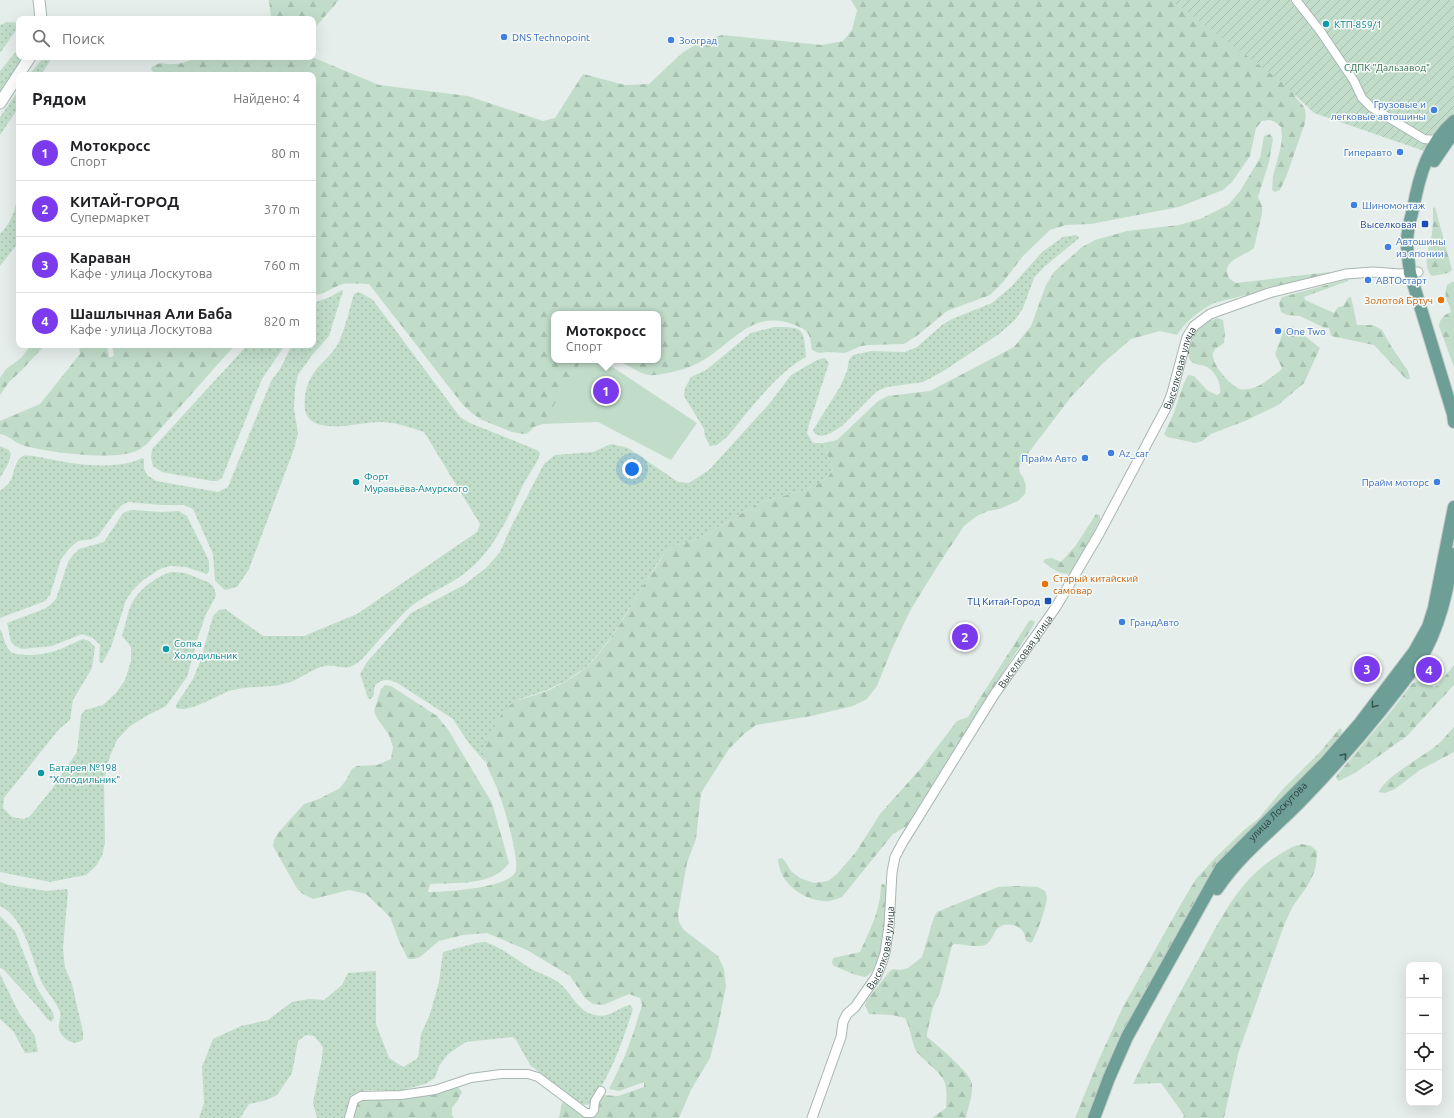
<!DOCTYPE html>
<html lang="ru">
<meta charset="utf-8">
<style>
body{margin:0;font-family:Ubuntu,sans-serif;background:#f6f6f6;color:#202124}
.controls{position:absolute;right:12px;bottom:12px;display:grid;overflow:hidden;border-radius:8px;box-shadow:0 4px 16px #0002}
.controls button{width:36px;height:36px;display:grid;place-items:center;padding:0;border:0;border-bottom:1px solid #e0e0e0;background:#fff;color:#202124;font:20px sans-serif}
.you{position:absolute;left:632px;top:469px;width:14px;height:14px;margin:-10px;border:3px solid #fff;border-radius:50%;background:#1a73e8;box-shadow:0 0 0 6px #1a73e833}
.badge{display:grid;place-items:center;width:26px;height:26px;border-radius:50%;background:#7c3aed;color:#fff;font-size:13px;font-weight:700}
.pin{position:absolute;translate:-50% -50%;border:2px solid #fff;box-shadow:0 1px 4px #0006}
.popup{position:absolute;left:551px;top:311px;width:110px;height:52px;box-sizing:border-box;display:grid;place-content:center;border-radius:8px;background:#fff;filter:drop-shadow(0 1px 3px #0005);font-size:13px;white-space:nowrap;color:#757577}
.popup b{font-size:15px;color:#202124}
.popup::after{content:'';position:absolute;left:50%;top:100%;margin-left:-8px;border:8px solid transparent;border-top-color:#fff}
.list{margin:0;padding:0;list-style:none}
h2{display:flex;justify-content:space-between;align-items:center;height:52px;margin:0;padding:0 16px;font-size:17px}
h2 small{font-size:13px;font-weight:400;color:#757577}
.list li{display:grid;grid-template-columns:26px 1fr auto;gap:12px;align-items:center;box-sizing:border-box;height:56px;padding:0 16px;border-top:1px solid #e0e0e0}
.list b{display:block;font-size:15px;white-space:nowrap}
.list p{margin:0;font-size:13px;white-space:nowrap;color:#757577}
.list em{font-size:13px;font-style:normal;color:#757577}
.icon{flex:none;width:22px;height:22px;fill:none;stroke:currentColor;stroke-width:2;stroke-linecap:round;stroke-linejoin:round}
.map{position:relative;flex:none;width:1454px;height:1118px;overflow:hidden}
.search{position:absolute;background:#fff;box-shadow:0 4px 16px #0002;left:16px;top:16px;width:300px;height:44px;display:flex;align-items:center;gap:10px;box-sizing:border-box;padding:0 14px;border-radius:8px;color:#757577;font-size:15px}
.panel{position:absolute;background:#fff;box-shadow:0 4px 16px #0002;left:16px;top:72px;width:300px;height:276px;border-radius:8px}
.map>svg:first-child{display:block}
</style>
<div class="map">
<svg width="1454" height="1118" viewBox="0 0 1454 1118">
<defs>
<pattern id="grass-dots" width="8" height="8" patternUnits="userSpaceOnUse"><rect width="8" height="8" fill="#c1ddca"/><path d="M2 2h.1M6 6h.1" fill="none" stroke="#a6bfae" stroke-width="1.8" stroke-linecap="round"/></pattern>
<pattern id="forest-firs" width="22" height="20" patternUnits="userSpaceOnUse"><rect width="22" height="20" fill="#c1ddca"/><path d="M5 1l3.5 6h-7zM16 11l3.5 6h-7z" fill="#a6bfae"/></pattern>
<pattern id="garden-furrows" width="10" height="10" patternUnits="userSpaceOnUse"><rect width="10" height="10" fill="#c1ddca"/><path d="M-1 1l2-2M0 10L10 0M9 11l2-2" fill="none" stroke="#a6bfae"/></pattern>
</defs>
<rect width="100%" height="100%" fill="#e6eeeb"/>
<g fill="url(#grass-dots)">
<polygon points="7,22 17,23 19,26 0,53 0,25"/>
<polygon points="19,48 19,57 23,57 0,94 0,71"/>
<polygon points="44,57 52,57 52,58 41,75 29,75"/>
<polygon points="19,90 19,107 0,135 0,117"/>
<polygon points="19,190 19,242 0,266 0,234 8,224 14,212"/>
<polygon points="1076,235 1079,237 1078,239 1044,267 1034,278 1023,308 1015,320 999,334 942,372 923,382 887,387 877,391 842,426 831,433 822,436 815,434 813,430 840,387 847,371 849,360 853,355 871,351 905,352 917,347 942,325 952,319 992,303 1011,287 1042,252 1063,237"/>
<path d="M 342,290 L 343,291 L 329,336 L 312,355 L 298,375 L 295,388 L 294,409 L 298,433 L 294,449 L 249,569 L 237,587 L 225,590 L 215,581 L 213,554 L 193,509 L 184,505 L 161,505 L 128,502 L 122,505 L 116,511 L 98,536 L 92,539 L 78,541 L 70,548 L 61,559 L 50,595 L 45,601 L 0,618 L 0,491 C 4,488 9,484 11,480 C 14,474 15,459 23,456 C 30,454 47,459 54,460 C 78,465 120,470 142,458 L 144,459 L 144,469 L 147,475 L 156,481 L 218,492 L 228,487 L 271,381 L 280,369 L 292,345 L 313,345 L 313,303 L 330,297 Z"/>
<path d="M 359,292 L 373,300 L 460,417 L 470,423 L 537,450 L 540,453 C 539,461 526,478 522,487 C 506,522 491,556 458,578 C 443,588 420,597 407,610 C 395,622 383,635 372,648 C 366,654 360,663 352,666 C 344,670 334,664 325,666 C 313,668 302,678 290,682 C 272,689 251,685 233,690 C 220,693 189,714 176,708 L 176,705 L 193,679 L 200,662 L 213,616 L 219,610 L 225,609 L 263,636 L 304,636 L 357,614 L 477,532 L 480,524 L 424,432 C 409,427 395,422 380,422 C 362,422 345,428 328,426 C 317,425 307,421 305,410 C 303,391 309,376 322,363 C 328,357 334,351 338,344 C 345,329 349,311 354,294 Z"/>
<path d="M 774,327 C 803,327 804,327 806,357 C 777,372 748,412 727,437 L 717,445 L 710,446 L 705,437 L 704,429 L 684,396 L 685,388 L 691,377 L 706,370 L 751,333 Z"/>
<polygon points="247,345 285,345 262,379 222,478 217,481 212,481 162,472 153,466 151,458 152,449 242,351"/>
<path d="M 825,358 L 829,363 L 809,424 L 807,433 L 813,443 L 823,443 L 833,469 L 828,477 L 816,485 L 802,491 L 761,502 L 698,539 L 674,546 L 664,553 L 612,636 L 598,654 L 586,667 L 566,681 L 547,690 L 520,699 L 487,739 L 485,762 L 468,742 L 453,719 L 399,684 C 390,679 383,678 375,685 L 373,697 L 370,699 L 368,698 L 360,674 L 367,662 L 411,613 L 464,585 L 486,568 L 500,552 L 511,527 L 544,464 L 555,455 L 593,452 L 611,444 L 628,448 L 678,482 L 689,483 L 709,470 L 770,403 L 791,375 L 817,360 Z"/>
<polygon points="0,446 9,450 11,454 8,464 0,478"/>
<polygon points="131,510 162,512 179,511 187,516 209,561 209,571 207,574 186,567 170,566 160,569 142,581 133,590 126,600 111,647 103,662 101,663 99,662 100,645 93,638 82,634 52,646 22,649 15,646 11,642 7,623 44,609 50,605 56,599 68,562 73,555 79,549 104,542 123,513"/>
<path d="M 171,572 L 185,573 L 208,582 L 213,586 L 216,594 L 214,600 L 206,614 L 198,637 L 187,677 L 166,706 L 146,716 L 129,727 L 117,740 L 110,756 L 104,781 L 105,843 L 102,856 L 96,866 L 86,875 L 70,878 L 50,882 L 0,872 L 0,629 C 4,635 4,646 11,652 C 15,655 21,654 26,655 C 52,655 60,649 83,639 L 89,641 L 95,647 L 92,668 L 73,700 L 70,720 L 59,729 L 4,798 L 3,808 L 12,817 L 24,819 L 30,816 L 52,789 L 77,752 L 81,715 L 85,710 L 103,705 L 116,693 L 125,680 L 131,661 L 131,647 L 122,636 C 125,626 127,615 131,605 C 138,590 155,577 171,572 Z"/>
<path d="M 0,882 L 9,885 L 46,891 L 66,889 L 68,891 L 63,948 L 65,968 L 72,984 L 83,1032 L 83,1039 C 77,1046 67,1042 62,1035 C 55,1026 62,1021 60,1012 C 58,1004 46,991 42,983 C 32,960 25,917 0,906 Z"/>
<polygon points="0,916 15,931 38,990 53,1013 54,1018 51,1022 47,1019 38,1007 3,969 0,968"/>
<path d="M 485,942 C 503,948 517,960 533,970 C 541,974 551,977 558,982 C 571,992 578,1012 595,1015 C 610,1019 618,1007 630,1005 L 633,1009 C 622,1043 611,1075 590,1104 C 585,1106 581,1104 577,1101 L 530,1065 L 516,1040 L 513,1037 L 466,1042 L 448,1054 L 439,1066 L 435,1078 L 425,1084 L 398,1091 L 367,1090 L 358,1092 L 350,1098 L 345,1118 L 317,1118 L 313,1103 L 322,1058 L 323,1047 L 314,1036 L 306,1035 L 298,1041 L 292,1073 L 277,1095 L 267,1100 L 249,1104 L 240,1118 L 199,1118 L 204,1103 L 202,1067 L 213,1039 L 241,1026 L 268,1020 L 292,1002 L 309,999 L 324,1000 L 342,985 L 348,973 L 376,971 L 376,1024 L 389,1058 L 403,1067 L 418,1058 L 421,1034 L 430,1014 L 439,982 L 443,952 L 476,943 Z"/>
<polygon points="0,974 19,1013 35,1036 38,1052 25,1053 13,1031 0,1019"/>
</g>
<g fill="url(#forest-firs)">
<polygon points="269,0 339,0 313,30 313,19 271,19"/>
<path d="M 851,0 L 1211,0 L 1290,83 C 1291,86 1292,90 1293,93 C 1301,107 1308,103 1305,123 L 1286,177 L 1280,190 L 1275,192 L 1272,190 L 1273,176 L 1281,146 L 1282,137 L 1281,127 L 1275,122 L 1270,120 L 1262,121 L 1256,128 L 1250,156 L 1232,182 L 1223,190 L 1179,207 L 1091,224 L 1066,225 L 1050,230 L 1023,256 L 1003,282 L 990,295 L 947,311 L 918,335 L 904,344 L 869,345 L 861,346 L 845,353 L 828,352 L 819,353 L 812,350 C 810,333 809,330 792,324 C 754,310 735,340 707,358 C 697,364 687,369 676,371 C 668,373 657,376 649,375 C 642,375 625,363 616,360 L 658,360 L 658,314 L 554,314 L 554,360 L 581,360 L 557,419 L 534,427 L 528,433 L 524,434 L 512,432 L 482,420 L 473,414 L 463,405 L 369,284 C 364,284 346,283 343,284 C 333,287 324,295 313,295 L 313,75 L 155,75 L 151,69 L 152,67 C 162,60 163,65 174,64 C 182,64 189,61 196,57 L 312,57 L 379,85 L 468,96 L 543,121 L 555,118 L 583,74 L 625,85 L 649,84 L 682,53 L 695,45 L 722,35 L 822,45 L 843,41 L 852,30 L 857,10 Z"/>
<path d="M 1270,134 L 1273,139 L 1269,162 L 1258,197 L 1262,206 L 1262,213 L 1254,248 C 1246,255 1224,260 1227,273 C 1229,279 1231,280 1236,283 L 1330,272 L 1330,274 L 1214,303 C 1199,311 1187,320 1177,335 L 1160,331 L 1131,339 L 1102,364 L 1071,397 L 1020,464 L 1019,468 L 1020,473 L 1023,477 L 1026,486 L 1025,494 L 1018,501 L 999,509 L 988,511 L 977,516 L 964,526 L 937,567 L 910,611 L 891,651 L 877,686 L 867,699 L 853,706 L 811,716 L 756,725 L 744,734 L 729,749 L 701,793 L 696,839 L 687,863 L 678,913 L 679,922 L 684,930 L 718,956 L 724,969 L 726,986 L 718,1027 L 710,1058 L 691,1090 L 679,1118 L 558,1118 C 562,1113 559,1107 563,1102 L 566,1102 L 585,1115 L 597,1106 L 602,1095 L 618,1096 L 644,1087 L 644,1082 L 619,1091 L 609,1089 L 624,1058 L 633,1034 L 642,1005 L 640,998 L 629,994 L 603,1005 L 593,1004 L 585,998 L 570,976 L 527,950 L 487,933 L 463,935 L 439,941 L 420,957 L 414,959 L 408,959 L 399,941 L 390,917 L 366,894 L 349,890 L 313,899 L 303,894 L 298,890 L 273,846 L 274,840 L 278,833 L 304,804 L 319,799 L 340,788 L 346,780 L 352,769 L 357,766 L 377,765 L 391,759 L 393,747 L 389,735 L 377,718 L 374,711 L 381,689 L 385,685 L 391,686 L 437,716 L 449,731 L 492,803 L 509,863 C 492,887 455,882 430,884 L 428,892 C 445,892 506,888 515,873 C 521,862 503,803 498,791 C 491,771 480,762 487,739 C 489,734 493,729 496,724 C 511,696 521,701 547,691 C 560,685 575,677 586,667 C 608,648 627,612 643,586 C 650,575 658,565 664,553 L 674,546 L 698,539 L 761,502 L 802,491 L 816,485 L 828,477 L 833,469 L 823,443 L 837,440 L 878,401 L 888,396 L 930,391 L 1014,347 L 1031,326 L 1046,285 L 1054,272 L 1082,247 L 1095,240 L 1127,231 L 1179,225 L 1200,219 L 1228,205 L 1240,191 L 1260,158 L 1264,136 Z"/>
<path d="M 1435,207 L 1452,270 L 1448,273 L 1432,276 C 1421,265 1430,246 1432,233 C 1433,225 1433,217 1433,208 Z"/>
<polygon points="1349,279 1348,281 1304,297 1305,300 1334,313 1338,307 1343,306 1348,298 1351,297 1357,325 1373,325 1382,330 1391,346 1408,371 1410,379 1406,379 1374,345 1331,336 1329,328 1325,328 1300,316 1287,315 1281,312 1279,303 1282,297"/>
<path d="M 1452,282 L 1454,282 L 1454,367 L 1439,326 C 1440,318 1444,315 1451,312 C 1449,300 1443,300 1447,285 Z"/>
<path d="M 1217,318 L 1223,320 L 1225,334 L 1224,343 C 1221,346 1215,347 1213,353 C 1211,364 1230,385 1240,389 C 1242,390 1247,389 1249,389 C 1261,387 1271,377 1281,370 L 1282,368 L 1275,354 L 1284,330 L 1287,327 L 1292,326 L 1320,348 L 1304,383 L 1278,405 L 1245,421 L 1211,434 L 1202,441 L 1196,443 L 1167,437 L 1164,434 L 1173,415 L 1184,383 L 1188,375 L 1194,376 L 1208,391 L 1217,395 L 1220,393 C 1221,384 1216,372 1207,367 C 1202,364 1195,366 1190,360 C 1188,358 1189,354 1189,351 C 1192,335 1201,322 1217,318 Z"/>
<polygon points="31,345 45,345 21,371 9,382 0,395 0,378 6,369 21,358"/>
<path d="M 79,345 L 107,345 L 109,357 L 112,357 L 114,355 L 112,345 L 235,345 L 146,445 C 143,446 141,449 138,450 C 117,462 45,452 22,445 C 14,442 8,435 0,434 L 0,421 L 40,404 L 80,354 Z"/>
<path d="M 1096,514 L 1100,515 L 1100,520 L 1073,571 C 1063,579 1052,568 1043,562 L 1045,559 L 1052,558 L 1061,562 L 1076,545 Z"/>
<path d="M 1032,620 L 1035,622 L 1033,626 L 943,767 L 907,826 L 893,834 L 842,897 C 836,899 830,902 824,901 C 802,900 779,882 778,859 L 782,858 L 785,861 L 791,871 L 800,878 L 814,883 L 828,881 L 837,874 L 856,852 L 880,814 L 921,768 L 957,721 L 968,717 L 1029,621 Z"/>
<path d="M 1454,665 L 1454,685 L 1407,736 L 1355,773 L 1339,781 L 1336,778 L 1337,775 L 1392,710 L 1412,684 C 1420,678 1426,685 1434,687 L 1438,685 Z"/>
<path d="M 1454,727 L 1454,752 L 1420,770 L 1395,789 L 1385,793 L 1379,792 C 1385,776 1423,757 1437,745 C 1443,740 1448,733 1454,727 Z"/>
<polygon points="1340,728 1342,730 1341,735 1308,774 1240,844 1132,1018 1108,1066 1088,1118 1075,1118 1099,1059 1123,1007 1182,902 1196,879 1216,857 1244,830 1258,819 1283,789 1320,752"/>
<path d="M 1302,844 L 1311,846 L 1317,851 C 1317,879 1306,886 1292,908 C 1289,914 1286,921 1283,928 L 1238,1054 L 1224,1118 L 1183,1118 L 1184,1115 L 1161,1083 L 1133,1084 C 1152,1044 1172,1007 1193,969 C 1217,927 1235,882 1277,856 C 1285,851 1292,846 1302,844 Z"/>
<path d="M 881,884 L 884,884 L 886,888 C 887,907 886,969 865,977 L 856,975 L 834,966 L 832,963 L 833,958 L 860,952 C 870,930 881,909 881,884 Z"/>
<path d="M 1013,886 L 1038,887 L 1045,891 C 1046,893 1046,895 1047,897 C 1047,905 1036,938 1031,943 L 1026,941 C 1025,938 1025,934 1023,932 C 1019,924 1005,922 998,928 C 993,933 992,942 985,945 C 976,948 963,944 954,944 L 952,945 L 941,989 L 932,1010 L 927,1034 L 927,1037 C 937,1045 971,1073 972,1084 C 973,1095 968,1107 966,1118 L 932,1118 L 946,1108 C 947,1084 948,1081 929,1064 C 925,1060 920,1056 916,1051 C 911,1041 911,1028 905,1018 L 892,1015 L 869,1014 L 865,1005 L 867,1000 L 889,972 L 893,969 L 900,970 L 908,968 L 922,957 L 934,917 L 937,912 L 998,887 Z"/>
<polygon points="455,1086 458,1087 462,1092 458,1100 452,1108 452,1115 454,1118 353,1118 357,1101 362,1099"/>
</g>
<polygon fill="#c1ddca" points="582,360 602,360 697,423 671,460 598,422 542,424"/>
<polygon fill="url(#garden-furrows)" points="1171,0 1454,0 1454,120 1427,152 1314,113 1278,79"/>
<g fill="none" stroke-linecap="round" stroke-linejoin="round">
<defs>
<g id="minor">
<polyline points="1296,0 1321,32 1354,81 1362,98 1371,107 1424,139 1437,140"/>
<polyline points="349,1118 354,1100 361,1096 401,1095 435,1090 471,1078 501,1074 528,1074 538,1077 586,1113 592,1113 594,1110 595,1101 601,1091"/>
</g>
<g id="tertiary">
<path id="s1" d="M 812,1118 L 841,1037 L 843,1022 L 847,1014 L 855,1007 L 876,977 L 881,965 L 885,953 L 889,926 L 892,872 L 895,857 L 903,842 L 994,695 L 1056,607 L 1099,534 L 1167,406 L 1172,393 L 1187,337 L 1194,326 L 1210,314 L 1269,293 L 1346,274 L 1373,272 L 1400,274 L 1418,272"/>
</g>
<g id="secondary">
<polyline points="39,0 41,19"/>
<polyline points="0,103 30,57"/>
</g>
<g id="primary">
<path d="M 1454,121 C 1428,143 1419,177 1413,209 C 1410,220 1407,231 1407,242 C 1407,253 1409,263 1410,273 L 1453,414 L 1454,422"/>
<polyline points="1434,161 1454,132"/>
<path d="M 1217,889 C 1239,856 1271,831 1299,803 C 1343,758 1383,710 1420,660 C 1440,627 1447,591 1454,554"/>
<path id="s2" d="M 1094,1118 L 1109,1078 L 1127,1037 L 1221,868 L 1326,762 L 1360,723 L 1414,652 L 1428,627 L 1434,608 L 1454,507"/>
</g>
</defs>
<use href="#minor" stroke="#a9b6b2" stroke-width="10"/>
<use href="#tertiary" stroke="#a9b6b2" stroke-width="11"/>
<use href="#secondary" stroke="#a5b9b3" stroke-width="13"/>
<use href="#primary" stroke="#c2c9c8" stroke-width="14"/>
<use href="#minor" stroke="#fff" stroke-width="8"/>
<use href="#tertiary" stroke="#fff" stroke-width="9"/>
<use href="#secondary" stroke="#fff" stroke-width="11"/>
<use href="#primary" stroke="#6e9f96" stroke-width="12"/>
</g>
<defs><path id="oneway-chevron" d="M-2-3.5L2.5 0L-2 3.5" fill="none" stroke-width="1.6" stroke-linecap="round" stroke-linejoin="round"/></defs>
<g stroke="#385750">
<use href="#oneway-chevron" transform="translate(1374 705) rotate(128)"/>
<use href="#oneway-chevron" transform="translate(1344 756) rotate(-49)"/>
</g>
<g fill="#0f9aa8" stroke="#f6faf9" stroke-width="1.5">
<circle cx="1326" cy="24" r="4"/>
<circle cx="356" cy="482" r="4"/>
<circle cx="166" cy="649" r="4"/>
<circle cx="41" cy="773" r="4"/>
</g>
<g fill="#3f7fe0" stroke="#f6faf9" stroke-width="1.5">
<circle cx="504" cy="37" r="4"/>
<circle cx="671" cy="40" r="4"/>
<circle cx="1434" cy="110" r="4"/>
<circle cx="1400" cy="152" r="4"/>
<circle cx="1354" cy="205" r="4"/>
<circle cx="1388" cy="247" r="4"/>
<circle cx="1368" cy="280" r="4"/>
<circle cx="1278" cy="331" r="4"/>
<circle cx="1111" cy="453" r="4"/>
<circle cx="1085" cy="458" r="4"/>
<circle cx="1437" cy="482" r="4"/>
<circle cx="1122" cy="622" r="4"/>
</g>
<g fill="#1a4fb4" stroke="#f6faf9" stroke-width="1.5">
<rect x="1421" y="220" width="8" height="8" rx="2"/>
<rect x="1044" y="597" width="8" height="8" rx="2"/>
</g>
<g fill="#e8710a" stroke="#f6faf9" stroke-width="1.5">
<circle cx="1441" cy="300" r="4"/>
<circle cx="1045" cy="584" r="4"/>
</g>
<g text-anchor="middle" dominant-baseline="central" stroke-width="3" stroke-linejoin="round" paint-order="stroke">
<g font-size="10" fill="#0d838f" stroke="#f6faf9" text-anchor="start">
<text x="1334" y="24">КТП-859/1</text>
<text x="364" y="476">Форт<tspan x="364" dy="12">Муравьёва-Амурского</tspan></text>
<text x="174" y="643">Сопка<tspan x="174" dy="12">Холодильник</tspan></text>
<text x="49" y="767">Батарея №198<tspan x="49" dy="12">"Холодильник"</tspan></text>
</g>
<g font-size="10" fill="#366cbe" stroke="#f6faf9" text-anchor="start">
<text x="512" y="37">DNS Technopoint</text>
<text x="679" y="40">Зооград</text>
<text x="1426" y="104" text-anchor="end">Грузовые и<tspan x="1426" dy="12">легковые автошины</tspan></text>
<text x="1392" y="152" text-anchor="end">Гиперавто</text>
<text x="1362" y="205">Шиномонтаж</text>
<text x="1396" y="241">Автошины<tspan x="1396" dy="12">из японии</tspan></text>
<text x="1376" y="280">АВТОстарт</text>
<text x="1286" y="331">One Two</text>
<text x="1119" y="453">Az_car</text>
<text x="1077" y="458" text-anchor="end">Прайм Авто</text>
<text x="1429" y="482" text-anchor="end">Прайм моторс</text>
<text x="1130" y="622">ГрандАвто</text>
</g>
<g font-size="10" fill="#33724f" stroke="#f6faf9">
<text x="1387" y="67">СДПК "Дальзавод"</text>
</g>
<g font-size="10" fill="#164399" stroke="#f6faf9" text-anchor="end">
<text x="1417" y="224">Выселковая</text>
<text x="1040" y="601">ТЦ Китай-Город</text>
</g>
<g font-size="10" fill="#c56008" stroke="#f6faf9" text-anchor="end">
<text x="1433" y="300">Золотой Бртуч</text>
<text x="1053" y="578" text-anchor="start">Старый китайский<tspan x="1053" dy="12">самовар</tspan></text>
</g>
<g font-size="10" fill="#263f39" stroke="#f6faf9">
<text stroke="none"><textPath href="#s1" startOffset="847">Выселковая улица</textPath></text>
<text stroke="none"><textPath href="#s1" startOffset="523">Выселковая улица</textPath></text>
<text stroke="none"><textPath href="#s2" startOffset="361">улица Лоскутова</textPath></text>
<text stroke="none"><textPath href="#s1" startOffset="187">Выселковая улица</textPath></text>
</g>
</g>
</svg>
<div class="controls">
<button>+</button>
<button>−</button>
<button><svg class="icon" aria-label="locate" viewBox="0 0 24 24"><circle cx="12" cy="12" r="6"/><path d="M12 2v4M12 18v4M2 12h4M18 12h4"/></svg></button>
<button><svg class="icon" aria-label="layers" viewBox="0 0 24 24"><path d="M12 4l9 5-9 5-9-5zM3 14l9 5 9-5"/></svg></button>
</div>
<div class="you"></div>
<div class="pin badge" style="left:606px;top:391px">1</div>
<div class="popup"><b>Мотокросс</b>Спорт</div>
<div class="pin badge" style="left:965px;top:637px">2</div>
<div class="pin badge" style="left:1367px;top:669px">3</div>
<div class="pin badge" style="left:1429px;top:670px">4</div>
<div class="search"><svg class="icon" aria-label="search" viewBox="0 0 24 24"><circle cx="10" cy="10" r="6"/><path d="M15 15l6 6"/></svg>Поиск</div>
<section class="panel">
<h2>Рядом<small>Найдено: 4</small></h2>
<ul class="list">
<li><span class="badge">1</span><div><b>Мотокросс</b><p>Спорт</p></div><em>80 m</em></li>
<li><span class="badge">2</span><div><b>КИТАЙ-ГОРОД</b><p>Супермаркет</p></div><em>370 m</em></li>
<li><span class="badge">3</span><div><b>Караван</b><p>Кафе · улица Лоскутова</p></div><em>760 m</em></li>
<li><span class="badge">4</span><div><b>Шашлычная Али Баба</b><p>Кафе · улица Лоскутова</p></div><em>820 m</em></li>
</ul>
</section>
</div>
